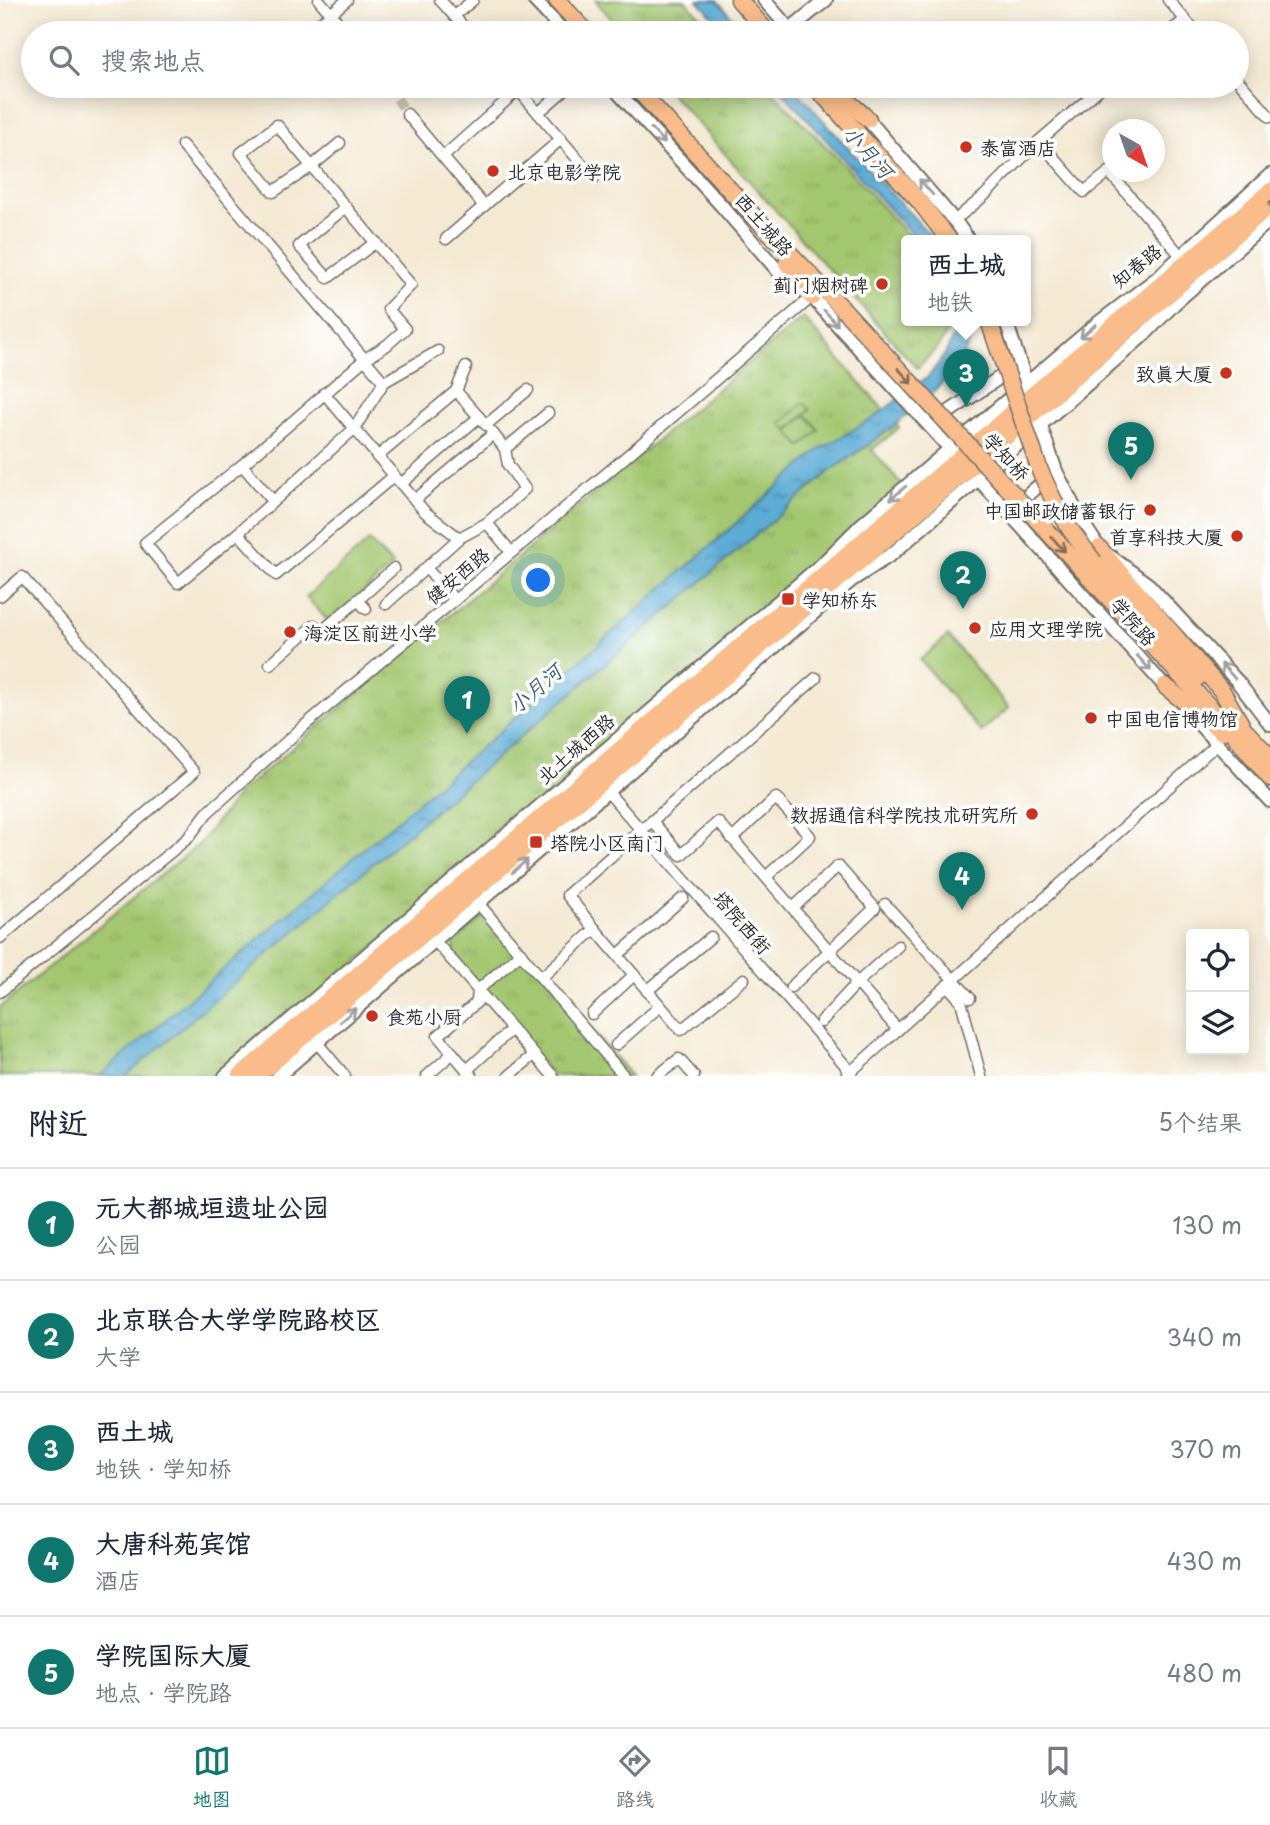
<!DOCTYPE html>
<html lang="zh">
<meta charset="utf-8">
<style>
body{margin:0;font-family:"Playpen Sans","LXGW WenKai TC",sans-serif;background:#f6f6f7;color:#1f2937}
.controls{position:absolute;right:21px;bottom:21px;display:grid;overflow:hidden;border-radius:7px;box-shadow:0 4px 18px #0003}
.controls button{width:63px;height:63px;display:grid;place-items:center;padding:0;border:0;border-bottom:2px solid #e0e1e3;background:#fff;color:#1f2937;font:35px sans-serif}
.compass{position:absolute;left:1102px;top:119px;width:63px;height:63px;border-radius:50%;background:#fff;box-shadow:0 4px 18px #0003;rotate:140deg}
.you{position:absolute;left:539px;top:581px;width:24px;height:24px;margin:-18px;border:5px solid #fff;border-radius:50%;background:#1a73e8;box-shadow:0 0 0 10px #1a73e833}
.badge{display:grid;place-items:center;width:46px;height:46px;border-radius:50%;background:#0f766e;color:#fff;font-size:23px;font-weight:700}
.pin{position:absolute;translate:-50% -58px;filter:drop-shadow(0 2px 4px #0008)}
.pin::after{content:'';position:absolute;top:37px;width:24px;height:21px;background:inherit;clip-path:polygon(0 0,100% 0,50% 100%)}
.popup{position:absolute;left:901px;top:235px;width:130px;height:91px;box-sizing:border-box;display:grid;place-content:center;border-radius:7px;background:#fff;filter:drop-shadow(0 2px 5px #0005);font-size:23px;white-space:nowrap;color:#747a83}
.popup b{font-size:26px;color:#1f2937}
.popup::after{content:'';position:absolute;left:50%;top:100%;margin-left:-14px;border:14px solid transparent;border-top-color:#fff}
.list{margin:0;padding:0;list-style:none}
h2{display:flex;justify-content:space-between;align-items:center;height:91px;margin:0;padding:0 28px;font-size:30px}
h2 small{font-size:23px;font-weight:400;color:#747a83}
.list li{display:grid;grid-template-columns:46px 1fr auto;gap:21px;align-items:center;box-sizing:border-box;height:112px;padding:0 28px;border-top:2px solid #e0e1e3}
.list b{display:block;font-size:26px;white-space:nowrap}
.list p{margin:0;font-size:23px;white-space:nowrap;color:#747a83}
.list em{font-size:23px;font-style:normal;color:#747a83}
.icon{flex:none;width:38px;height:38px;fill:none;stroke:currentColor;stroke-width:2;stroke-linecap:round;stroke-linejoin:round}
.map{position:relative;flex:none;width:1270px;height:1076px;overflow:hidden}
.search{position:absolute;background:#fff;box-shadow:0 4px 18px #0003;left:21px;right:21px;top:21px;height:77px;display:flex;align-items:center;gap:18px;box-sizing:border-box;padding:0 24px;border-radius:38px;color:#747a83;font-size:26px}
.sheet{height:651px;background:#fff}
nav{display:flex;justify-content:space-around;align-items:center;box-sizing:border-box;height:98px;border-top:2px solid #e0e1e3;background:#fff;font-size:19px;color:#747a83}
nav a{display:grid;justify-items:center;gap:4px}
nav .on{color:#0f766e}
.map>svg:first-child{display:block}
</style>
<div class="map">
<svg width="1270" height="1076" viewBox="0 0 1270 1076">
<defs>
<pattern id="grass-tufts" width="24" height="20" patternUnits="userSpaceOnUse" patternTransform="scale(1.75)"><rect width="24" height="20" fill="#a3c770"/><path d="M3 7l-1-3M5 7V3M7 7l1-3M15 17l-1-3M17 17v-4M19 17l1-3" fill="none" stroke="#8cab61"/></pattern>
<pattern id="water-ripples" width="26" height="14" patternUnits="userSpaceOnUse" patternTransform="scale(1.75)"><rect width="26" height="14" fill="#5bacd6"/><path d="M2 4q2-2 4 0t4 0M15 11q2-2 4 0t4 0" fill="none" stroke="#4b8cae"/></pattern>
</defs>
<rect width="100%" height="100%" fill="#fff"/>
<filter id="ink" filterUnits="userSpaceOnUse"><feTurbulence type="fractalNoise" baseFrequency=".0143" numOctaves="2"/><feDisplacementMap in="SourceGraphic" scale="14" xChannelSelector="R" yChannelSelector="G"/><feConvolveMatrix kernelMatrix="1 2 1 2 8 2 1 2 1" color-interpolation-filters="sRGB"/></filter>
<filter id="wash" filterUnits="userSpaceOnUse"><feTurbulence type="fractalNoise" baseFrequency=".00686" numOctaves="4" result="noise"/><feDisplacementMap in="SourceGraphic" scale="28" xChannelSelector="R" yChannelSelector="G"/><feGaussianBlur stdDeviation="1.57" result="paint"/><feColorMatrix in="noise" values="0 0 0 0 0 0 0 0 0 0 0 0 0 0 0 0 0 1.4 0 .05"/><feComposite in="paint" operator="in"/></filter>
<g filter="url(#wash)">
<rect width="100%" height="100%" fill="#f4e9d3"/>
<g fill="url(#grass-tufts)" stroke="#67794e" stroke-width="2">
<polygon points="595,0 685,0 716,33 624,33"/>
<path d="M 664,86 L 767,86 L 846,167 L 913,241 L 906,241 L 906,321 L 949,321 C 948,341 930,355 917,368 Z"/>
<polygon points="803,317 899,428 872,450 905,488 225,1076 0,1076 0,1007 199,844 240,792"/>
<polygon points="490,911 631,1076 553,1076 454,960 454,942"/>
</g>
<g fill="#a3c770" stroke="#67794e" stroke-width="2">
<polygon points="804,403 810,410 787,430 781,423"/>
<polygon points="806,415 819,430 801,447 788,431"/>
<polygon points="369,541 393,565 330,623 306,597"/>
<polygon points="948,636 1009,708 981,732 920,660"/>
</g>
<g fill="url(#water-ripples)" stroke="#436c80" stroke-width="2">
<polygon points="698,0 717,0 746,33 728,33"/>
<polygon points="777,86 793,86 839,138 936,241 918,241"/>
<path d="M 958,321 L 976,321 L 976,324 C 972,334 969,345 964,354 C 938,400 871,442 828,473 L 126,1076 L 100,1076 L 498,733 L 819,450 L 873,418 L 929,376 L 945,354 L 958,327 Z"/>
</g>
</g>
<g filter="url(#ink)">
<g fill="none" stroke-linecap="round" stroke-linejoin="round">
<polyline stroke="#ccc3b1" stroke-width="10" stroke-dasharray="10 5" stroke-linecap="butt" points="389,86 407,114"/>
<defs>
<g id="minor">
<polyline points="319,0 347,33"/>
<polyline points="440,0 469,33"/>
<polyline points="1168,0 1197,33"/>
<polyline points="454,16 473,0"/>
<polyline points="308,33 347,0"/>
<polyline points="1168,33 1185,20"/>
<polyline points="1237,79 1270,117"/>
<polyline points="515,86 594,178"/>
<polyline points="538,113 569,86"/>
<polyline points="407,114 484,206"/>
<polyline points="1039,141 1103,86"/>
<polyline points="182,145 384,382 354,429 238,533 276,575 394,476"/>
<polyline points="443,157 518,90"/>
<polyline points="346,207 299,246 328,278 376,242"/>
<polyline points="961,215 984,196 1039,141 1084,192 1109,172 1181,256"/>
<polyline points="446,239 561,139"/>
<polyline points="384,382 438,351"/>
<polyline points="456,391 466,367"/>
<polyline points="324,393 425,512 459,538 487,523 525,489 508,465 505,449"/>
<polyline points="491,431 505,449 548,413"/>
<polyline points="377,457 456,391 486,425 528,390"/>
<polyline points="401,484 479,417"/>
<polyline points="416,499 493,434"/>
<polyline points="273,501 242,465 365,359 387,345 405,329 388,309 411,285 277,125 241,153 273,192 312,166 340,143"/>
<polyline points="487,523 511,552"/>
<polyline points="238,533 178,583 145,543 242,465"/>
<polyline points="426,568 455,600"/>
<polyline points="0,596 22,577 194,772 0,938"/>
<polyline points="386,604 459,538"/>
<polyline points="366,609 358,600 394,568"/>
<polyline points="270,664 314,625 321,632 358,600"/>
<polyline points="607,791 845,1065 849,1076"/>
<polyline points="652,821 816,678"/>
<polyline points="732,839 776,798 810,836 766,877"/>
<polyline points="478,903 624,1076"/>
<polyline points="885,904 970,998"/>
<polyline points="595,929 681,1030 744,979"/>
<polyline points="435,941 553,1076"/>
<polyline points="618,955 683,898"/>
<polyline points="542,977 595,929 567,895 641,830 652,821 681,855 718,822 898,1030"/>
<polyline points="947,985 961,1001 981,1076"/>
<polyline points="791,987 875,908 838,866 793,908"/>
<polyline points="647,991 711,937"/>
<polyline points="0,992 188,838 207,813 304,726 614,467 812,297"/>
<polyline points="592,1014 634,975"/>
<polyline points="821,1022 857,983 898,946"/>
<polyline points="313,1038 345,1076"/>
<polyline points="616,1045 660,1006"/>
<polyline points="467,1070 512,1029"/>
<polyline points="427,1076 453,1053"/>
<polyline points="472,1076 438,1036 477,1002 478,990 521,953"/>
<polyline points="509,1076 534,1055"/>
<polyline points="657,1076 679,1059 694,1076"/>
<polyline points="846,1076 1217,744"/>
</g>
<g id="tertiary">
<polyline points="534,0 565,33"/>
<polyline points="764,0 793,33"/>
<polyline points="790,29 826,0"/>
<polyline points="612,86 721,205 785,279 812,297 954,453"/>
<polyline points="864,115 958,225 969,241"/>
<polyline points="1006,321 1029,391"/>
<polyline points="1038,418 1056,471 1079,517 1099,548 1149,585 1237,681 1270,724"/>
<polyline points="937,420 1012,369"/>
<polyline points="974,474 1170,692"/>
<polyline points="1014,507 1050,476"/>
<polyline points="1187,711 1270,801"/>
<polyline points="225,1076 822,564 862,524 1094,326 1157,278 1270,175"/>
<polyline points="278,1076 852,580 892,554 1146,333 1175,303 1270,220"/>
</g>
<g id="primary">
<polyline points="240,1076 1270,191"/>
<polyline points="257,1076 1036,411 1263,211"/>
</g>
<g id="trunk">
<polyline points="557,0 587,33"/>
<polyline points="739,0 768,33"/>
<polyline points="635,86 751,213 842,308"/>
<polyline points="815,86 920,202 950,241"/>
<polyline points="830,86 868,119"/>
<polyline points="787,263 812,297"/>
<polyline points="1099,548 1222,691 1242,726"/>
<polyline points="1094,562 1197,678"/>
<polyline points="1084,571 1228,727 1270,778"/>
<polyline points="1165,686 1222,732"/>
<polyline points="1233,718 1270,757"/>
</g>
</defs>
<use href="#minor" stroke="#716e66" stroke-width="13"/>
<use href="#tertiary" stroke="#716e66" stroke-width="16"/>
<use href="#primary" stroke="#716e66" stroke-width="19"/>
<use href="#trunk" stroke="#716e66" stroke-width="19"/>
<use href="#minor" stroke="#fff" stroke-width="10"/>
<use href="#tertiary" stroke="#fff" stroke-width="12"/>
<use href="#primary" stroke="#f9bc8a" stroke-width="16"/>
<use href="#trunk" stroke="#f9bc8a" stroke-width="16"/>
<defs>
<g id="trunk-bridge">
<polyline points="842,308 1084,571"/>
<polyline points="989,321 1040,471 1054,501 1070,529 1094,562"/>
</g>
</defs>
<use href="#trunk-bridge" stroke="#716e66" stroke-width="19" stroke-linecap="butt"/>
<use href="#trunk-bridge" stroke="#f9bc8a" stroke-width="16"/>
</g>
<defs><path id="oneway-shaft" d="M-6 0H5M1.5-3L5.5 0L1.5 3" fill="none" stroke-width="1.6" stroke-linecap="round" stroke-linejoin="round" transform="scale(1.75)"/></defs>
<g stroke="#a0a0a0">
<use href="#oneway-shaft" transform="translate(658 136) rotate(48)"/>
<use href="#oneway-shaft" transform="translate(926 187) rotate(-131)"/>
<use href="#oneway-shaft" transform="translate(831 318) rotate(48)"/>
<use href="#oneway-shaft" transform="translate(1088 331) rotate(139)"/>
<use href="#oneway-shaft" transform="translate(898 493) rotate(139)"/>
<use href="#oneway-shaft" transform="translate(1144 663) rotate(48)"/>
<use href="#oneway-shaft" transform="translate(1228 671) rotate(-132)"/>
<use href="#oneway-shaft" transform="translate(520 866) rotate(-41)"/>
<use href="#oneway-shaft" transform="translate(348 1015) rotate(-41)"/>
</g>
<g stroke="#886c56">
<use href="#oneway-shaft" transform="translate(905 376) rotate(47)"/>
<use href="#oneway-shaft" transform="translate(1058 544) rotate(47)"/>
</g>
</g>
<g fill="#c8321e" stroke="#fff" stroke-width="2.5">
<circle cx="966" cy="147" r="7"/>
<circle cx="493" cy="171" r="7"/>
<circle cx="882" cy="284" r="7"/>
<circle cx="1226" cy="373" r="7"/>
<circle cx="1150" cy="510" r="7"/>
<circle cx="1237" cy="536" r="7"/>
<rect x="781" y="592" width="14" height="14" rx="3.5"/>
<circle cx="975" cy="628" r="7"/>
<circle cx="290" cy="632" r="7"/>
<circle cx="1091" cy="718" r="7"/>
<circle cx="1032" cy="814" r="7"/>
<rect x="529" y="835" width="14" height="14" rx="3.5"/>
<circle cx="372" cy="1016" r="7"/>
</g>
<g text-anchor="middle" dominant-baseline="central" stroke-width="7" stroke-linejoin="round" paint-order="stroke">
<g font-size="19" fill="#2b2b2b" stroke="#fff" text-anchor="start">
<text x="980" y="147">泰富酒店</text>
<text x="507" y="171">北京电影学院</text>
<text x="868" y="284" text-anchor="end">蓟门烟树碑</text>
<text x="1212" y="373" text-anchor="end">致真大厦</text>
<text x="1136" y="510" text-anchor="end">中国邮政储蓄银行</text>
<text x="1223" y="536" text-anchor="end">首享科技大厦</text>
<text x="802" y="599">学知桥东</text>
<text x="989" y="628">应用文理学院</text>
<text x="304" y="632">海淀区前进小学</text>
<text x="1105" y="718">中国电信博物馆</text>
<text x="1018" y="814" text-anchor="end">数据通信科学院技术研究所</text>
<text x="550" y="842">塔院小区南门</text>
<text x="386" y="1016">食苑小厨</text>
</g>
<g font-size="19" fill="#2b2b2b" stroke="#fff">
<text transform="translate(765 224) rotate(49)">西土城路</text>
<text transform="translate(1136 265) rotate(-39)">知春路</text>
<text transform="translate(1007 456) rotate(47)">学知桥</text>
<text transform="translate(457 575) rotate(-40)">健安西路</text>
<text transform="translate(1134 621) rotate(48)">学院路</text>
<text transform="translate(575 748) rotate(-41)">北土城西路</text>
<text transform="translate(743 922) rotate(49)">塔院西街</text>
</g>
<g font-size="21" font-style="italic" fill="#3e5f6f" stroke="#fff">
<text transform="translate(869 151) rotate(48)">小月河</text>
<text transform="translate(534 688) rotate(-41)">小月河</text>
</g>
</g>
</svg>
<div class="controls">
<button><svg class="icon" aria-label="locate" viewBox="0 0 24 24"><circle cx="12" cy="12" r="6"/><path d="M12 2v4M12 18v4M2 12h4M18 12h4"/></svg></button>
<button><svg class="icon" aria-label="layers" viewBox="0 0 24 24"><path d="M12 4l9 5-9 5-9-5zM3 14l9 5 9-5"/></svg></button>
</div>
<svg class="compass" viewBox="-18 -18 36 36"><path d="M0-13l5 13h-10z" fill="#e53935"/><path d="M0 13l5-13h-10z" fill="#747a83"/></svg>
<div class="you"></div>
<div class="pin badge" style="left:467px;top:734px">1</div>
<div class="pin badge" style="left:963px;top:609px">2</div>
<div class="pin badge" style="left:966px;top:407px">3</div>
<div class="popup"><b>西土城</b>地铁</div>
<div class="pin badge" style="left:962px;top:910px">4</div>
<div class="pin badge" style="left:1131px;top:480px">5</div>
<div class="search"><svg class="icon" aria-label="search" viewBox="0 0 24 24"><circle cx="10" cy="10" r="6"/><path d="M15 15l6 6"/></svg>搜索地点</div>
</div>
<section class="sheet">
<h2>附近<small>5个结果</small></h2>
<ul class="list">
<li><span class="badge">1</span><div><b>元大都城垣遗址公园</b><p>公园</p></div><em>130 m</em></li>
<li><span class="badge">2</span><div><b>北京联合大学学院路校区</b><p>大学</p></div><em>340 m</em></li>
<li><span class="badge">3</span><div><b>西土城</b><p>地铁 · 学知桥</p></div><em>370 m</em></li>
<li><span class="badge">4</span><div><b>大唐科苑宾馆</b><p>酒店</p></div><em>430 m</em></li>
<li><span class="badge">5</span><div><b>学院国际大厦</b><p>地点 · 学院路</p></div><em>480 m</em></li>
</ul>
</section>
<nav>
<a class="on"><svg class="icon" aria-label="map" viewBox="0 0 24 24"><path d="M3 6l6-2 6 2 6-2v14l-6 2-6-2-6 2zM9 4v14M15 6v14"/></svg>地图</a>
<a><svg class="icon" aria-label="directions" viewBox="0 0 24 24"><path d="M12 3l9 9-9 9-9-9zM9 14v-3h6M13 9l2 2-2 2"/></svg>路线</a>
<a><svg class="icon" aria-label="saved" viewBox="0 0 24 24"><path d="M7 4h10v16l-5-4-5 4z"/></svg>收藏</a>
</nav>
